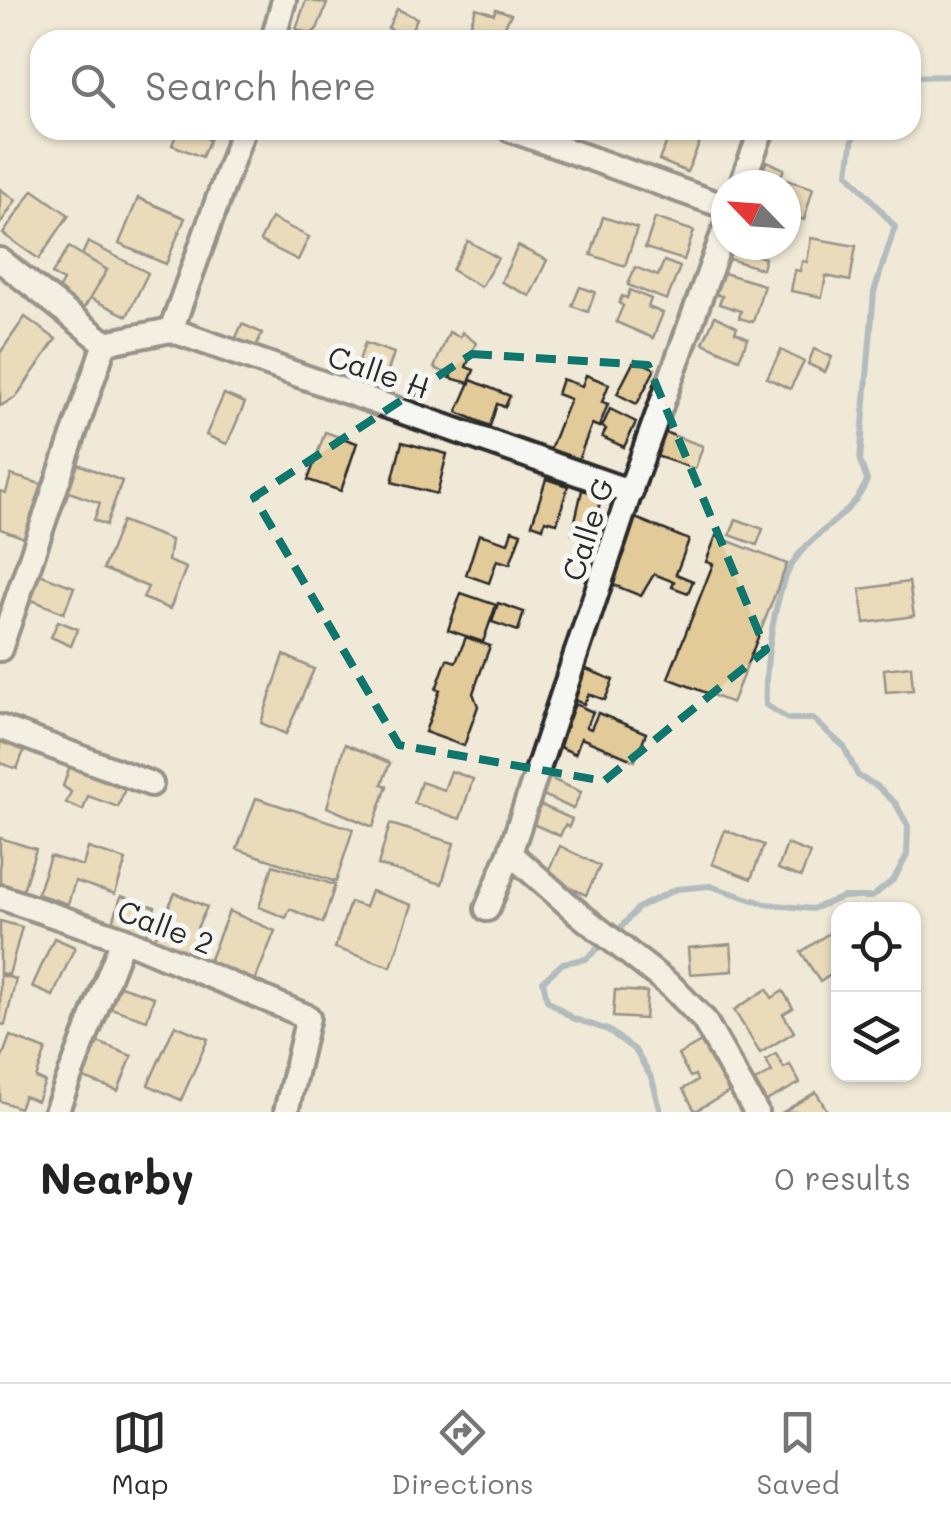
<!DOCTYPE html>
<style>
body{margin:0;font-family:Mali,sans-serif;background:#f6f6f6;color:#222}
.controls{position:absolute;right:30px;bottom:30px;display:grid;overflow:hidden;border-radius:20px;box-shadow:0 2px 8px #0004}
.controls button{width:90px;height:90px;display:grid;place-items:center;padding:0;border:0;border-bottom:2px solid #e0e0e0;background:#fff;color:#222;font:50px sans-serif}
.compass{position:absolute;left:711px;top:170px;width:90px;height:90px;border-radius:50%;background:#fff;box-shadow:0 2px 8px #0004;rotate:295deg}
.list{margin:0;padding:0;list-style:none}
h2{display:flex;justify-content:space-between;align-items:center;height:130px;margin:0;padding:0 40px;font-size:42px}
h2 small{font-size:32px;font-weight:400;color:#767676}
.icon{flex:none;width:55px;height:55px;fill:none;stroke:currentColor;stroke-width:2;stroke-linecap:round;stroke-linejoin:round}
.map{position:relative;flex:none;width:951px;height:1112px;overflow:hidden}
.search{position:absolute;background:#fff;box-shadow:0 2px 8px #0004;left:30px;right:30px;top:30px;height:110px;display:flex;align-items:center;gap:25px;box-sizing:border-box;padding:0 35px;border-radius:30px;color:#767676;font-size:38px}
.sheet{height:270px;background:#fff}
nav{display:flex;justify-content:space-around;align-items:center;box-sizing:border-box;height:140px;border-top:2px solid #e0e0e0;background:#fff;font-size:28px;color:#767676}
nav a{display:grid;justify-items:center;gap:5px}
nav .on{color:#2b2b2b}
.map>svg:first-child{display:block}
</style>
<div class="map">
<svg width="951" height="1112" viewBox="0 0 951 1112">
<rect width="100%" height="100%" fill="#f0e9d7"/>
<filter id="ink" filterUnits="userSpaceOnUse"><feTurbulence type="fractalNoise" baseFrequency=".01" numOctaves="2"/><feDisplacementMap in="SourceGraphic" scale="20" xChannelSelector="R" yChannelSelector="G"/><feConvolveMatrix kernelMatrix="1 2 1 2 8 2 1 2 1" color-interpolation-filters="sRGB"/></filter>
<g filter="url(#ink)">
<g fill="none" stroke-linecap="round" stroke-linejoin="round">
<g stroke="#66869e" stroke-width="6">
<polyline points="911,77 951,76"/>
<path d="M 614,935 L 638,908 L 676,889 L 710,886 L 766,904 L 812,909 L 843,897 L 872,897 L 894,879 L 907,855 L 908,826 L 896,804 L 877,786 L 858,776 L 844,747 L 813,719 L 788,719 L 766,705 C 764,670 774,590 794,561 C 815,530 854,515 867,480 L 860,461 L 874,292 L 895,227 L 848,173 L 854,130"/>
<polyline points="604,943 586,959 563,963 543,981 547,1000 572,1018 608,1030 635,1050 652,1079 661,1112"/>
</g>
</g>
<g fill="#e3ca99" stroke="#2b2b2b" stroke-width="2.5">
<polygon points="306,0 327,4 317,29 311,34 296,29"/>
<polygon points="476,8 494,14 496,9 511,14 498,40 465,40"/>
<polygon points="397,9 417,18 408,37 388,28"/>
<polygon points="178,130 210,139 202,157 172,145"/>
<polygon points="672,130 700,142 687,172 659,160"/>
<polygon points="767,161 784,169 780,178 813,188 804,220 786,214 786,185 750,185 754,171 761,173"/>
<polygon points="0,189 16,200 0,224"/>
<polygon points="33,190 69,215 39,259 3,234"/>
<polygon points="138,198 185,218 166,264 119,244"/>
<polygon points="603,217 637,228 625,266 591,255"/>
<polygon points="271,218 309,237 298,260 260,241"/>
<polygon points="655,218 694,231 684,260 645,248"/>
<polygon points="811,238 856,246 850,281 826,276 822,297 791,291 795,270 800,271 802,261 807,262"/>
<polygon points="468,241 498,258 481,287 452,270"/>
<polygon points="88,242 148,273 127,316 90,298 107,270 82,255"/>
<polygon points="733,245 754,246 752,254 765,258 762,269 729,259"/>
<polygon points="518,246 547,260 530,296 501,282"/>
<polygon points="69,247 107,270 84,308 57,292 63,281 52,274"/>
<polygon points="664,261 680,267 667,300 628,285 635,267 658,276"/>
<polygon points="724,273 764,285 753,322 739,318 741,311 719,304 722,296 711,293 716,274 722,276"/>
<polygon points="580,287 595,292 588,312 572,306"/>
<polygon points="630,290 651,299 648,307 663,313 653,338 616,322 623,306 619,303 622,296 627,298"/>
<polygon points="715,316 737,327 735,332 748,338 739,359 703,343"/>
<polygon points="25,317 56,339 16,397 0,406 0,353"/>
<polygon points="242,324 262,333 255,349 235,340"/>
<polygon points="449,332 460,337 462,332 476,343 466,367 474,370 469,383 450,378 451,375 434,368"/>
<polygon points="365,343 394,353 381,391 352,381"/>
<polygon points="814,349 832,357 825,372 808,364"/>
<polygon points="781,350 804,362 790,389 767,378"/>
<polygon points="635,359 655,369 637,404 617,394"/>
<polygon points="586,375 609,384 602,402 608,404 599,427 592,424 577,463 549,452 570,399 557,394 562,379 582,386"/>
<polygon points="471,380 510,396 505,407 497,404 490,426 457,412"/>
<polygon points="224,394 245,403 227,444 206,435"/>
<polygon points="610,409 636,422 624,447 602,437 606,429 602,427"/>
<polygon points="325,432 357,443 341,491 308,480"/>
<polygon points="664,432 703,446 695,469 656,456"/>
<polygon points="402,442 447,454 437,494 392,482"/>
<polygon points="73,462 122,481 106,525 94,520 100,503 63,490"/>
<polygon points="11,475 48,486 27,539 0,529 0,491 6,493"/>
<polygon points="546,479 568,486 557,523 545,520 543,528 532,524"/>
<polygon points="582,490 602,495 596,519 604,521 600,541 572,534"/>
<polygon points="633,517 689,540 676,574 693,581 688,593 672,587 674,582 654,574 641,596 611,584 625,552 619,550"/>
<polygon points="736,519 763,529 757,545 730,535"/>
<polygon points="122,521 171,540 168,561 186,568 170,609 143,598 148,587 103,569"/>
<polygon points="512,530 521,533 510,564 497,560 489,583 466,575 479,534 508,543"/>
<polygon points="716,536 787,564 732,703 668,678 713,564 706,562"/>
<polygon points="37,573 74,587 64,613 27,598"/>
<polygon points="909,582 914,616 865,623 860,589"/>
<polygon points="461,593 496,605 483,642 448,630"/>
<polygon points="498,603 524,612 518,631 492,622"/>
<polygon points="58,621 78,629 71,646 51,637"/>
<polygon points="466,637 490,646 473,693 478,706 464,746 425,732 440,690 436,689 447,659 456,662"/>
<polygon points="284,655 314,669 286,734 261,723"/>
<polygon points="579,666 613,680 605,700 589,694 584,704 566,697"/>
<polygon points="911,666 913,690 886,692 884,669"/>
<polygon points="575,704 593,712 586,727 591,729 598,713 646,733 635,761 581,738 575,754 558,746"/>
<polygon points="0,739 25,748 17,769 0,763"/>
<polygon points="345,744 390,763 382,784 387,786 373,827 327,807"/>
<polygon points="70,766 126,786 118,807 88,796 83,810 66,803 71,792 63,786"/>
<polygon points="451,771 473,779 460,819 414,803 421,782 444,790"/>
<polygon points="547,777 581,792 573,809 539,793"/>
<polygon points="256,798 353,829 336,882 237,849"/>
<polygon points="532,801 572,819 569,827 565,825 560,836 524,820"/>
<polygon points="390,824 454,843 442,884 378,865"/>
<polygon points="725,830 764,845 751,879 712,864"/>
<polygon points="0,838 36,849 23,890 0,883"/>
<polygon points="787,844 810,853 801,877 778,869"/>
<polygon points="560,846 600,866 586,895 546,876"/>
<polygon points="88,848 126,860 115,894 75,881 68,904 37,894 50,856 83,866"/>
<polygon points="273,865 335,885 323,923 290,909 286,918 259,907"/>
<polygon points="371,891 412,905 391,967 335,948 350,902 365,907"/>
<polygon points="175,893 207,907 197,928 206,932 192,964 151,946"/>
<polygon points="121,896 155,907 146,936 112,926"/>
<polygon points="229,911 275,931 254,983 208,964"/>
<polygon points="0,921 22,927 9,975 0,973"/>
<polygon points="835,929 838,934 838,970 820,982 801,952"/>
<polygon points="54,938 75,947 53,996 32,987"/>
<polygon points="731,944 733,971 690,974 688,948"/>
<polygon points="0,975 16,979 5,1025 0,1024"/>
<polygon points="114,984 154,997 147,1020 107,1007"/>
<polygon points="767,989 772,998 783,991 793,1008 783,1014 794,1032 760,1053 734,1010"/>
<polygon points="615,990 647,992 645,1019 613,1017"/>
<polygon points="175,1025 208,1039 181,1100 148,1085"/>
<polygon points="10,1036 46,1050 36,1078 45,1082 37,1101 24,1096 19,1108 0,1101 0,1063"/>
<polygon points="90,1039 132,1056 118,1091 76,1075"/>
<polygon points="703,1041 731,1091 695,1111 683,1089 697,1081 695,1075 690,1077 678,1055"/>
<polygon points="776,1054 784,1068 790,1065 800,1083 766,1101 755,1081 772,1072 766,1060"/>
<polygon points="816,1092 828,1112 783,1112"/>
</g>
<g fill="none" stroke-linecap="round" stroke-linejoin="round">
<defs>
<g id="street">
<polyline points="273,40 284,0"/>
<polyline points="511,130 726,207"/>
<polyline points="741,185 762,130"/>
<polyline points="0,260 105,343"/>
<polyline points="171,330 243,130"/>
<polyline points="105,343 171,330 631,492"/>
<polyline points="0,649 105,343"/>
<polyline points="0,727 151,784"/>
<polyline points="510,853 579,914 672,987 704,1020 756,1112"/>
<polyline points="0,897 123,939 308,1017 286,1112"/>
<polyline points="487,909 510,853 634,480 726,226"/>
<polyline points="56,1112 123,939"/>
</g>
</defs>
<use href="#street" stroke="#2b2b2b" stroke-width="30"/>
<use href="#street" stroke="#f6f6f2" stroke-width="22"/>
</g>
</g>
<path d="M0 0H951V1112H0ZM 472,354 L 648,365 L 766,650 L 604,781 L 399,745 L 254,497 Z" fill="#f0e9d7" fill-opacity=".55" fill-rule="evenodd"/>
<path fill="none" stroke="#0f766e" stroke-width="8" stroke-dasharray="20 12" stroke-linejoin="round" d="M 472,354 L 648,365 L 766,650 L 604,781 L 399,745 L 254,497 Z"/>
<g text-anchor="middle" dominant-baseline="central" stroke-width="10" stroke-linejoin="round" paint-order="stroke">
<g font-size="30" fill="#2b2b2b" stroke="#f6f6f2">
<text transform="translate(379 371) rotate(19)">Calle H</text>
<text transform="translate(587 529) rotate(-72)">Calle G</text>
<text transform="translate(166 926) rotate(21)">Calle 2</text>
</g>
</g>
</svg>
<div class="controls">
<button><svg class="icon" aria-label="locate" viewBox="0 0 24 24"><circle cx="12" cy="12" r="6"/><path d="M12 2v4M12 18v4M2 12h4M18 12h4"/></svg></button>
<button><svg class="icon" aria-label="layers" viewBox="0 0 24 24"><path d="M12 4l9 5-9 5-9-5zM3 14l9 5 9-5"/></svg></button>
</div>
<svg class="compass" viewBox="-18 -18 36 36"><path d="M0-13l5 13h-10z" fill="#e53935"/><path d="M0 13l5-13h-10z" fill="#767676"/></svg>
<div class="search"><svg class="icon" aria-label="search" viewBox="0 0 24 24"><circle cx="10" cy="10" r="6"/><path d="M15 15l6 6"/></svg>Search here</div>
</div>
<section class="sheet">
<h2>Nearby<small>0 results</small></h2>
<ul class="list">
</ul>
</section>
<nav>
<a class="on"><svg class="icon" aria-label="map" viewBox="0 0 24 24"><path d="M3 6l6-2 6 2 6-2v14l-6 2-6-2-6 2zM9 4v14M15 6v14"/></svg>Map</a>
<a><svg class="icon" aria-label="directions" viewBox="0 0 24 24"><path d="M12 3l9 9-9 9-9-9zM9 14v-3h6M13 9l2 2-2 2"/></svg>Directions</a>
<a><svg class="icon" aria-label="saved" viewBox="0 0 24 24"><path d="M7 4h10v16l-5-4-5 4z"/></svg>Saved</a>
</nav>
